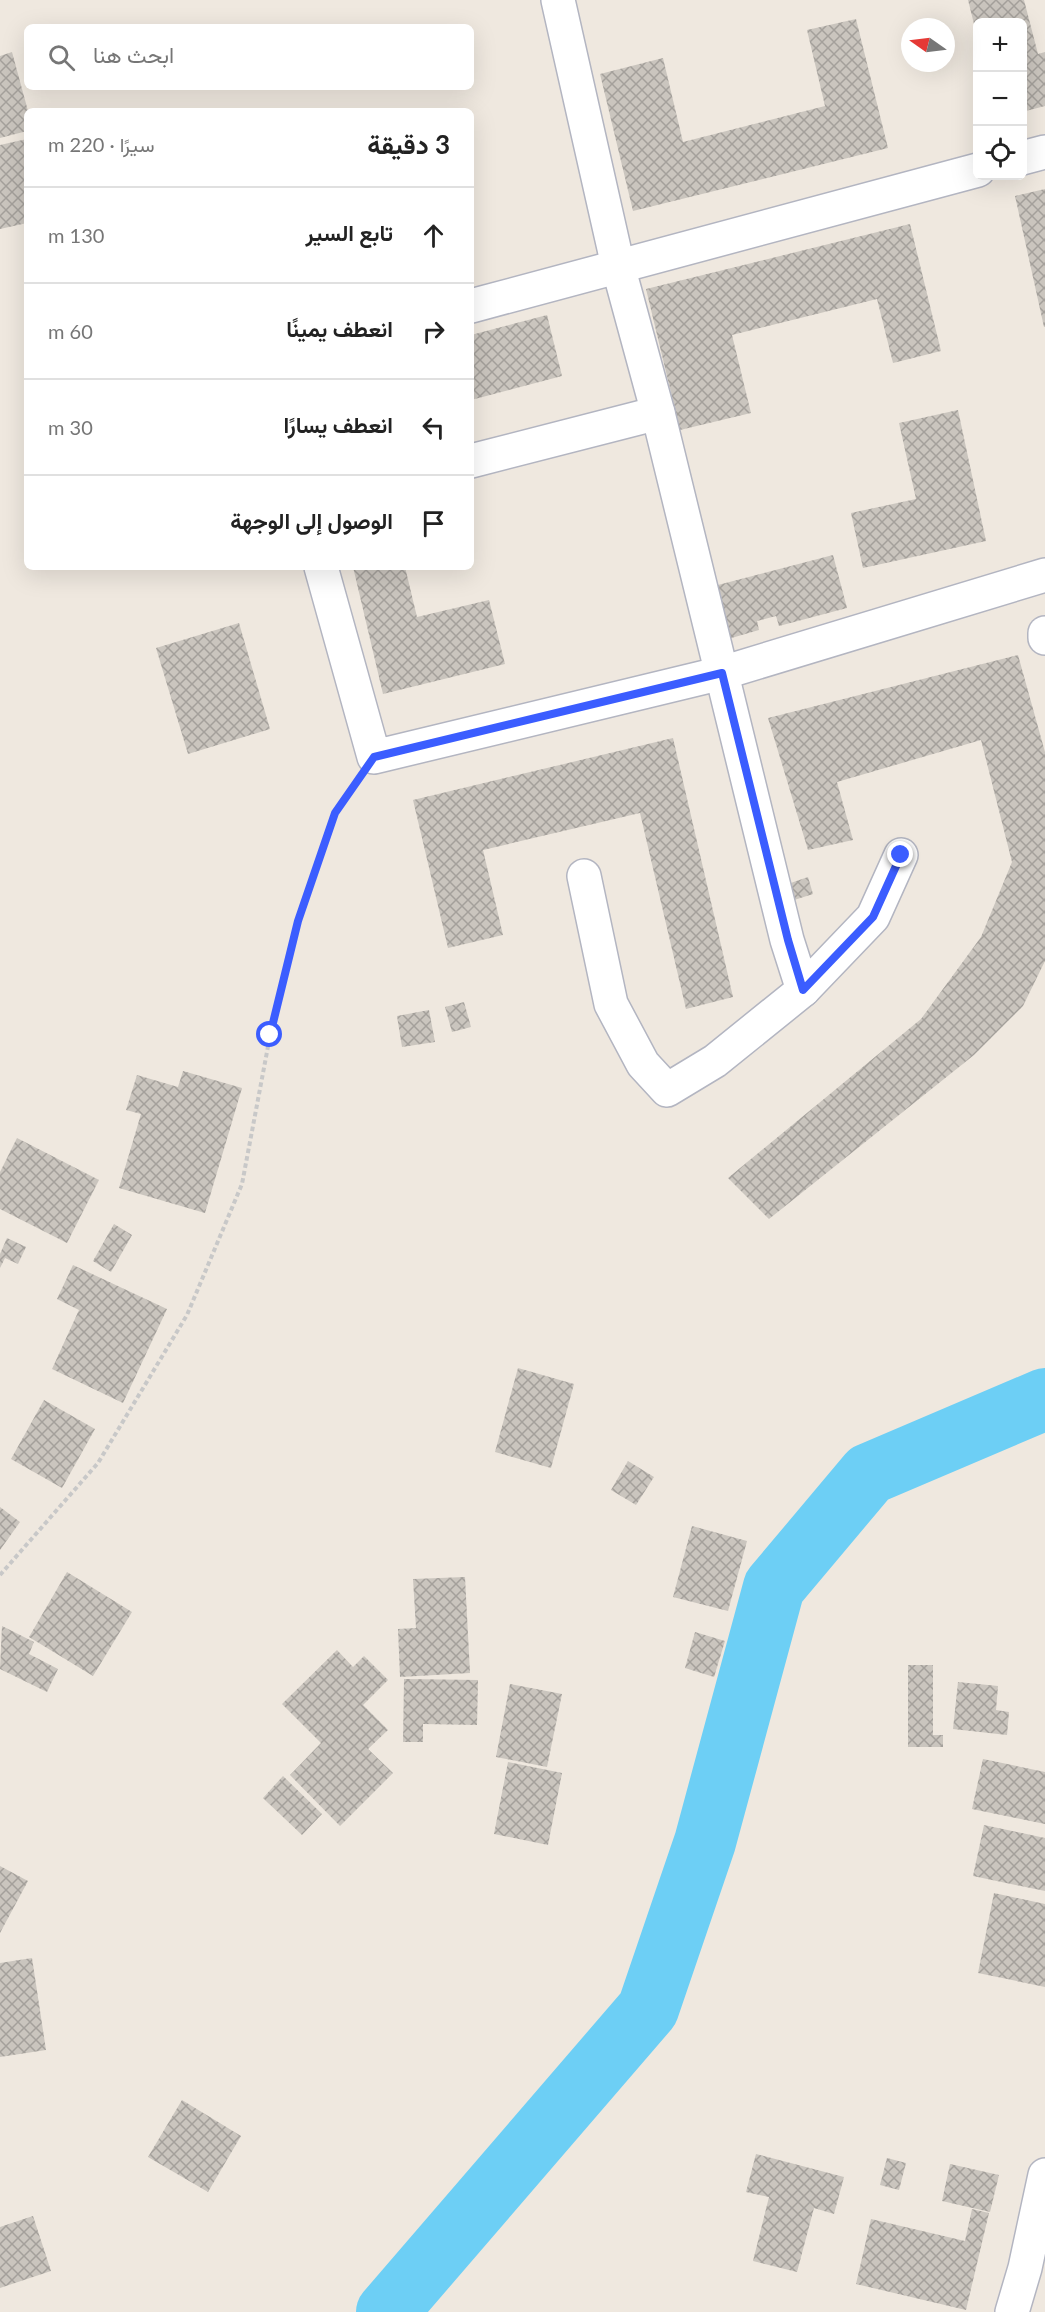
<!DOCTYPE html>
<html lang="ar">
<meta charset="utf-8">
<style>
body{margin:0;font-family:Lato,Vazirmatn,sans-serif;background:#f6f6f6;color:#222;direction:rtl}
.controls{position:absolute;right:18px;top:18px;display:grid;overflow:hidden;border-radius:9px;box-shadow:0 6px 24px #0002}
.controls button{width:54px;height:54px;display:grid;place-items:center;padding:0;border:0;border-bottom:2px solid #e0e0e0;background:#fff;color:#222;font:30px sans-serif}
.compass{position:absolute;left:901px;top:18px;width:54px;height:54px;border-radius:50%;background:#fff;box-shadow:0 6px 24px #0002;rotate:284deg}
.stop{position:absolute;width:18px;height:18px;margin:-14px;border:4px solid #3b5dff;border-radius:50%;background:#fff}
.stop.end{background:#3b5dff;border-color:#fff;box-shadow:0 2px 6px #0008}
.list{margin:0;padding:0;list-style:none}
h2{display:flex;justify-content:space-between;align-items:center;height:78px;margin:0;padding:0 24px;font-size:26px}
h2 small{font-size:20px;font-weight:400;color:#767676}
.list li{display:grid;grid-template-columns:39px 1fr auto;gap:18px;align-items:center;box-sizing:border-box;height:96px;padding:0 24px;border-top:2px solid #e0e0e0}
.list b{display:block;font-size:22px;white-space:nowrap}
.list em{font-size:20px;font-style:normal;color:#767676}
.icon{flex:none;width:33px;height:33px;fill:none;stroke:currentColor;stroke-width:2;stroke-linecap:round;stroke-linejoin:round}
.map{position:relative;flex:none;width:1045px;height:2312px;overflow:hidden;direction:ltr}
.search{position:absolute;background:#fff;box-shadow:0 6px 24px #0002;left:24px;top:24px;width:450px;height:66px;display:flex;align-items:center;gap:15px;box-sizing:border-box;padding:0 21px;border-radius:9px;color:#767676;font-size:22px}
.panel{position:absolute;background:#fff;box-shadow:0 6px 24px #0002;left:24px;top:108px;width:450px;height:462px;border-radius:9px;direction:rtl}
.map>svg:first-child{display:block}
</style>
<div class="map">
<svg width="1045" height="2312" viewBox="0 0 1045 2312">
<defs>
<pattern id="building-cross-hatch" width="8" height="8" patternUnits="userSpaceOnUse" patternTransform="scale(1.5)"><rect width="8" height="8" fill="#cac5be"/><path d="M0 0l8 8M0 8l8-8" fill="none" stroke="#a4a09b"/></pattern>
</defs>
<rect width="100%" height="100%" fill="#efe8df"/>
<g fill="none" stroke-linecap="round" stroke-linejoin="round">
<polyline stroke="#6dcff5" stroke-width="62" points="387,2312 648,2009 705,1842 774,1587 869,1474 1045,1399"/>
</g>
<g fill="url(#building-cross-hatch)">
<polygon points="968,0 1024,0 1038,54 1045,52 1045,106 1022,112 1022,22 978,22 977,36"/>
<polygon points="856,19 888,148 633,211 600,74 663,58 683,142 825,106 807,30"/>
<polygon points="12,52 28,111 27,131 0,138 0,56"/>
<polygon points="27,139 27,223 0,229 0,145"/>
<polygon points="1045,189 1045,327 1044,327 1015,196"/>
<polygon points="910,224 941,351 893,363 877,299 732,335 751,413 680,430 646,289"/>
<polygon points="547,315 562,376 471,400 471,335"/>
<polygon points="958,410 986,541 863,568 851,513 916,499 899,423"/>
<polygon points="833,555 847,608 779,626 776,616 757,621 759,630 728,639 714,586"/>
<polygon points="353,567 405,567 417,617 489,600 505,664 383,694"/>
<polygon points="239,623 270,729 188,754 156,648"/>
<polygon points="1018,655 1045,752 1045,961 1023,1006 974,1055 769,1219 728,1178 921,1019 981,937 1012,862 981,740 837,782 853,840 808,850 768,718"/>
<polygon points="673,738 733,997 686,1009 640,813 483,850 503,935 448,948 413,800"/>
<polygon points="808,877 813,894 791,901 785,885"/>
<polygon points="464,1002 471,1027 452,1032 445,1007"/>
<polygon points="429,1010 435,1042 402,1047 397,1016"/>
<polygon points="183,1071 242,1088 205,1213 119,1188 141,1114 126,1110 137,1075 178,1087"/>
<polygon points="17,1138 99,1180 67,1243 0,1209 0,1172"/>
<polygon points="114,1224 132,1235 111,1272 93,1261"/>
<polygon points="7,1238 26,1247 18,1264 5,1258 0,1268 0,1254"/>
<polygon points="73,1265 167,1309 123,1403 52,1369 79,1310 57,1299"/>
<polygon points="518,1368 574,1384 551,1468 495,1452"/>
<polygon points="44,1400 95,1429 62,1488 11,1459"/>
<polygon points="628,1461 654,1477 636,1505 611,1490"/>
<polygon points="0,1507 20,1522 0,1550"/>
<polygon points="692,1526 747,1541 728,1611 673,1597"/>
<polygon points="67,1572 132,1612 93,1676 29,1637"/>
<polygon points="465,1577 470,1673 400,1677 398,1629 416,1628 413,1579"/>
<polygon points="2,1626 34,1642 29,1654 58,1669 47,1692 0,1669"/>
<polygon points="695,1632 725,1641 714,1677 685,1668"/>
<polygon points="337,1650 353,1667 364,1656 388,1680 363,1705 388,1730 368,1749 393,1773 340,1826 290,1775 321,1743 282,1704"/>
<polygon points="908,1665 933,1665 933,1735 943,1735 943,1747 908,1747"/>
<polygon points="404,1679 478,1680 477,1725 423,1724 423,1742 403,1742"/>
<polygon points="958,1682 998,1686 996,1710 1009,1712 1007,1735 953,1729"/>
<polygon points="510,1684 562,1694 547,1767 496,1757"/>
<polygon points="983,1759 1045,1772 1045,1824 972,1809"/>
<polygon points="508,1762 562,1773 548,1845 494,1834"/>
<polygon points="283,1776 322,1814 302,1835 263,1798"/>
<polygon points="984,1825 1045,1838 1045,1891 973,1876"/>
<polygon points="0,1866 28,1881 0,1933"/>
<polygon points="994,1893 1045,1904 1045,1987 978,1973"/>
<polygon points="32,1958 46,2050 0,2057 0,1963"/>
<polygon points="182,2100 241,2136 208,2192 148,2157"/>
<polygon points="756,2154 844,2177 834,2214 814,2208 797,2272 753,2261 769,2197 746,2192"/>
<polygon points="887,2158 906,2163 899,2190 880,2185"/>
<polygon points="950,2164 999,2175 990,2212 942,2201"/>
<polygon points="972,2209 989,2213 966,2310 856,2284 871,2219 965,2241"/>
<polygon points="33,2216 51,2271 0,2288 0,2227"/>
</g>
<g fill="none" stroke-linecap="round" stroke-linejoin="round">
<defs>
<g id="minor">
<polyline points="558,0 618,266 658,413 787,940 803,990 873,917 901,855"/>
<polyline points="1022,158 1045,152"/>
<polyline points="471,306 978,170"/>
<polyline points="471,461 658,413"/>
<polyline points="321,567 374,757 722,673 1045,575"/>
<polyline points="1045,633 1045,638"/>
<polyline points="584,876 611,1004 643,1064 667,1090 715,1061 803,990"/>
<polyline points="1012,2312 1025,2268 1045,2175"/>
</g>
</defs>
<use href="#minor" stroke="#b3b5c1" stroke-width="36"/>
<polyline stroke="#c8c8c8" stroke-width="4" stroke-dasharray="4.5 3" stroke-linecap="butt" points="0,1575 98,1463 187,1315 242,1184 270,1036 298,921 335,813 355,785"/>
<use href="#minor" stroke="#fff" stroke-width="33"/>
</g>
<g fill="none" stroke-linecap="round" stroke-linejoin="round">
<polyline stroke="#3b5dff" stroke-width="8" points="270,1035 298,921 335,813 374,757 722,673 788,940 803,990 873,917 901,855"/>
</g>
</svg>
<div class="controls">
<button>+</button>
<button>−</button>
<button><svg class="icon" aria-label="locate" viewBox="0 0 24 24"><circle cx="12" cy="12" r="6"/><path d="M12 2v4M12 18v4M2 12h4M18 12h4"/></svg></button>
</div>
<svg class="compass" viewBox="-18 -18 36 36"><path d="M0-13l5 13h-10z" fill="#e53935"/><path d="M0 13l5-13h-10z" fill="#767676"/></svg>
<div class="stop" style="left:270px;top:1035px"></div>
<div class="stop end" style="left:901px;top:855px"></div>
<div class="search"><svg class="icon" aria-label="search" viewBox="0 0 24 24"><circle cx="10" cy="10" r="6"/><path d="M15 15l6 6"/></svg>ابحث هنا</div>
<section class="panel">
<h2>3 دقيقة<small>سيرًا · 220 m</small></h2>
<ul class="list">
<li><svg class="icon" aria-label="ahead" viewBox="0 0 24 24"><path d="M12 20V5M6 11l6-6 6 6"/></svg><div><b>تابع السير</b></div><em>130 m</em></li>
<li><svg class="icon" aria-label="right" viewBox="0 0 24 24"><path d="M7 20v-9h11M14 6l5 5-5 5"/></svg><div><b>انعطف يمينًا</b></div><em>60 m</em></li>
<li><svg class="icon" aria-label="left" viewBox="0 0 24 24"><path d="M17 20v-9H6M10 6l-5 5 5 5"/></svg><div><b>انعطف يسارًا</b></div><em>30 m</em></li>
<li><svg class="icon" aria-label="arrive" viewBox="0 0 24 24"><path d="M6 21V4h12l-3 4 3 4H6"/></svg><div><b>الوصول إلى الوجهة</b></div></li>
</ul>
</section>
</div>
